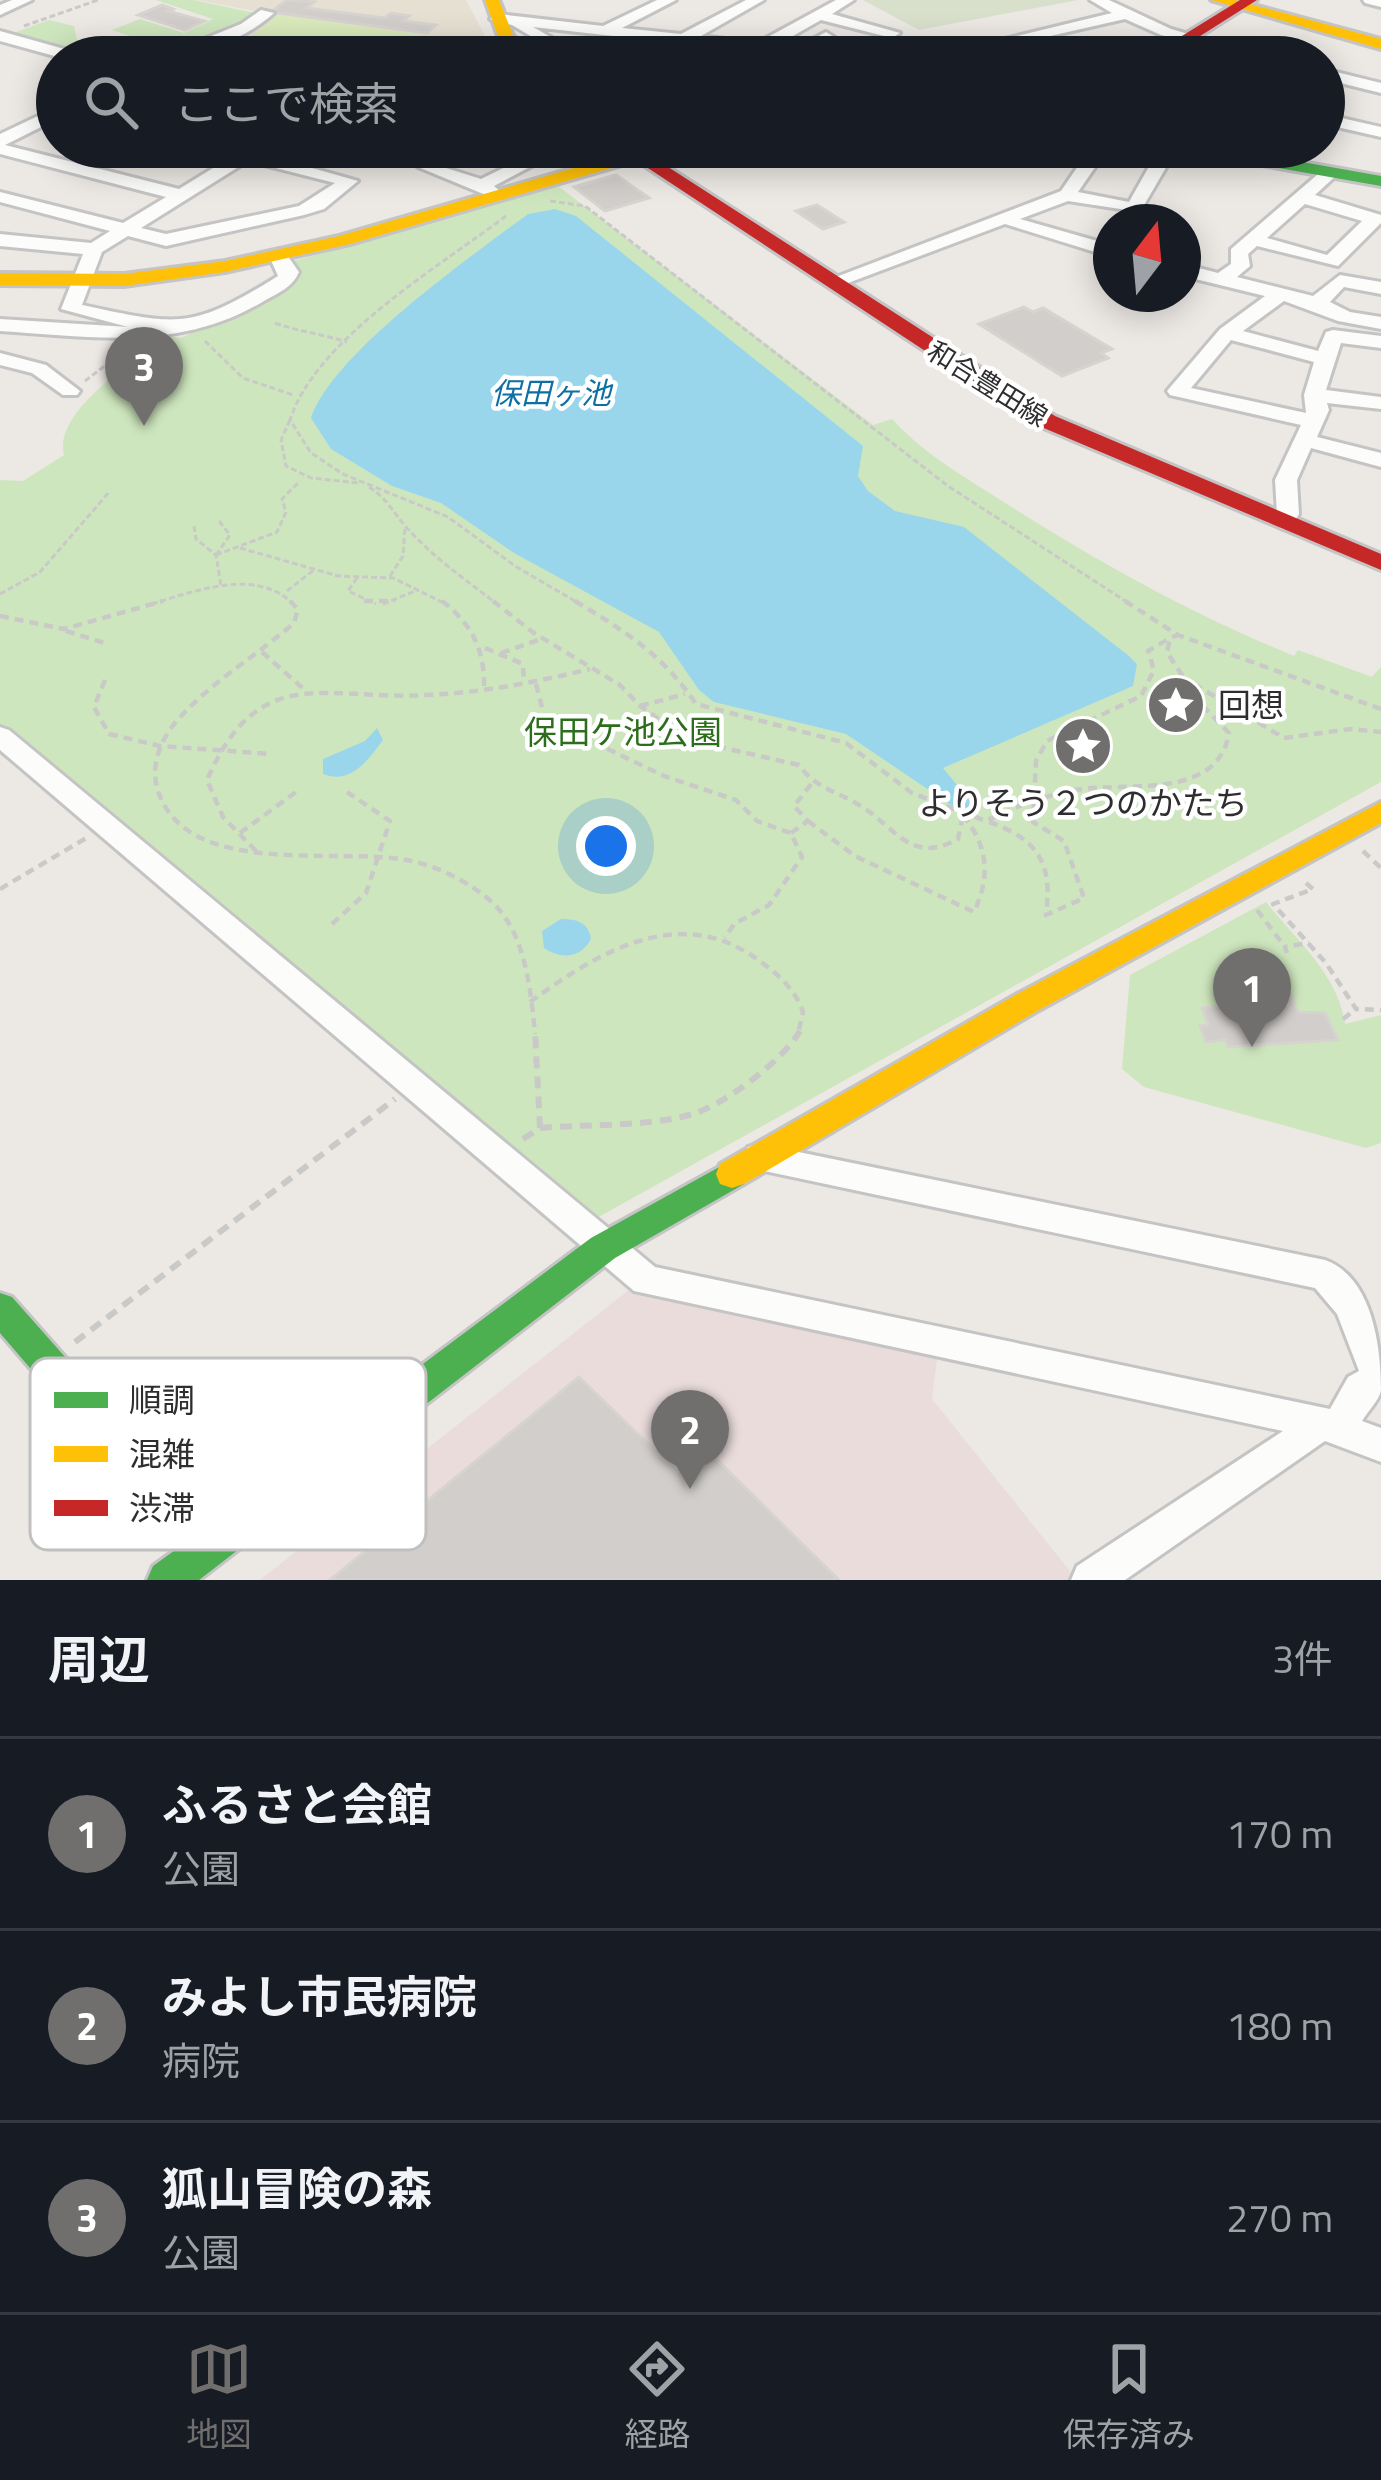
<!DOCTYPE html>
<html lang="ja">
<meta charset="utf-8">
<style>
body{margin:0;font-family:"Titillium Web","Noto Sans JP",sans-serif;background:#20242c;color:#f1f3f6}
.compass{position:absolute;left:1093px;top:204px;width:108px;height:108px;border-radius:50%;background:#171b24;box-shadow:0 6px 30px #0003;rotate:16deg}
.you{position:absolute;left:606px;top:846px;width:42px;height:42px;margin:-30px;border:9px solid #fff;border-radius:50%;background:#1a73e8;box-shadow:0 0 0 18px #1a73e833}
.badge{display:grid;place-items:center;width:78px;height:78px;border-radius:50%;background:#706f6e;color:#fff;font-size:39px;font-weight:700}
.pin{position:absolute;translate:-50% -99px;filter:drop-shadow(0 3px 6px #0008)}
.pin::after{content:'';position:absolute;top:63px;width:42px;height:36px;background:inherit;clip-path:polygon(0 0,100% 0,50% 100%)}
.list{margin:0;padding:0;list-style:none}
h2{display:flex;justify-content:space-between;align-items:center;height:156px;margin:0;padding:0 48px;font-size:51px}
h2 small{font-size:39px;font-weight:400;color:#9ea1a6}
.list li{display:grid;grid-template-columns:78px 1fr auto;gap:36px;align-items:center;box-sizing:border-box;height:192px;padding:0 48px;border-top:3px solid #363941}
.list b{display:block;font-size:45px;white-space:nowrap}
.list p{margin:0;font-size:39px;white-space:nowrap;color:#9ea1a6}
.list em{font-size:39px;font-style:normal;color:#9ea1a6}
.icon{flex:none;width:66px;height:66px;fill:none;stroke:currentColor;stroke-width:2;stroke-linecap:round;stroke-linejoin:round}
.map{position:relative;flex:none;width:1381px;height:1580px;overflow:hidden}
.search{position:absolute;background:#171b24;box-shadow:0 6px 30px #0003;left:36px;right:36px;top:36px;height:132px;display:flex;align-items:center;gap:30px;box-sizing:border-box;padding:0 42px;border-radius:66px;color:#9ea1a6;font-size:45px}
.sheet{height:732px;background:#171b24}
nav{display:flex;justify-content:space-around;align-items:center;box-sizing:border-box;height:168px;border-top:3px solid #363941;background:#171b24;font-size:33px;color:#9ea1a6}
nav a{display:grid;justify-items:center;gap:6px}
nav .on{color:#706f6e}
.map>svg:first-child{display:block}
</style>
<div class="map">
<svg width="1381" height="1580" viewBox="0 0 1381 1580">
<rect width="100%" height="100%" fill="#ece8e4"/>
<polygon fill="#e6e0d3" points="196,0 466,0 496,57 174,57 266,13"/>
<polygon fill="#e9dcdb" points="629,1290 937,1359 932,1399 1077,1580 260,1580"/>
<g fill="#cee6be">
<polygon points="156,0 193,0 255,13 240,25 157,57 92,57 8,35 49,20 74,26 77,40 128,49 145,41 112,30 140,19 184,33 213,19"/>
<path d="M 558,186 L 873,425 L 892,419 C 926,456 968,479 1010,506 C 1105,566 1190,613 1294,656 L 1298,650 L 1372,677 L 1381,667 L 1381,782 L 595,1219 L 0,730 L 0,480 L 23,481 L 64,455 C 53,410 136,361 167,336 L 181,338 L 293,282 L 290,262 Z"/>
<path d="M 1266,902 C 1297,941 1338,974 1345,1024 L 1381,1015 L 1381,1143 L 1366,1148 L 1144,1087 L 1122,1069 L 1130,975 Z"/>
</g>
<polygon fill="#d8e0cc" points="863,0 1078,0 919,30"/>
<polygon fill="#d9eabb" points="278,15 482,43 493,57 208,57 253,36"/>
<g fill="#99d6ec">
<path d="M 555,209 L 576,216 L 863,446 L 858,476 L 868,491 L 895,511 L 964,527 L 1129,656 L 1137,664 L 1133,686 L 943,768 L 974,806 L 963,813 L 846,734 L 714,702 L 699,690 L 659,632 L 514,553 L 441,503 L 392,486 L 331,449 L 311,418 C 333,353 469,258 528,214 Z"/>
<path d="M 377,728 L 383,740 C 368,760 351,785 323,774 L 323,759 L 365,741 Z"/>
<path d="M 561,919 C 577,919 588,922 591,939 C 581,958 561,960 544,948 L 542,931 Z"/>
</g>
<g fill="#d1cecb" stroke="#d7d4d0" stroke-width="3">
<polygon points="287,0 314,2 306,8 385,18 391,13 409,16 403,21 436,25 427,33 271,12"/>
<polygon points="162,5 173,9 168,11 204,21 185,30 138,15"/>
<polygon points="616,175 649,198 605,211 574,187"/>
<polygon points="817,205 844,222 823,229 796,211"/>
<polygon points="1024,307 1033,312 1043,308 1112,349 1101,353 1108,358 1062,376 979,324"/>
<polygon points="1279,965 1298,1012 1325,1013 1338,1040 1228,1047 1225,1040 1206,1042 1200,1026 1208,1025 1202,1008 1252,1001 1242,967"/>
<polygon points="579,1377 677,1472 704,1447 839,1580 330,1580"/>
</g>
<g fill="none" stroke-linecap="round" stroke-linejoin="round">
<defs>
<g id="street">
<polygon points="12,0 32,0 0,15 0,5"/>
<polygon points="657,0 676,0 622,28 681,34 746,0 764,0 701,36 757,43 836,0 854,0 832,14 900,33 892,38 821,20 777,45 798,47 826,32 834,37 801,57 533,27 586,57 566,57 512,25 490,19 498,14 603,26"/>
<polygon points="1090,0 1109,0 1171,29 1267,57 1241,57 1161,35 1125,19 958,57 930,57 1112,13"/>
<polygon points="1363,0 1381,0 1381,7 1365,3"/>
<path d="M 261,10 L 274,13 C 246,39 197,57 159,57 L 241,24 Z"/>
<polygon points="0,31 82,54 84,57 58,57 0,41"/>
<polygon points="1324,69 1381,83 1381,93 1324,79"/>
<path d="M 57,107 L 57,119 L 5,145 L 179,189 L 231,157 L 204,147 L 252,147 L 259,153 L 358,181 L 324,209 L 304,215 L 166,246 L 128,236 L 102,252 L 82,305 C 180,326 191,330 278,276 L 269,256 L 285,252 L 299,272 C 293,287 278,293 264,301 C 179,352 94,337 0,331 L 0,319 L 128,327 L 61,309 L 83,254 L 0,246 L 0,234 L 91,243 L 110,231 L 0,202 L 0,192 L 123,223 L 166,197 L 0,154 L 0,134 ZM 248,161 L 335,183 L 299,206 L 166,234 L 141,228 Z"/>
<polygon points="1324,114 1381,127 1381,137 1324,124"/>
<polygon points="546,147 568,147 494,186 502,193 493,198 418,167 427,162 481,179"/>
<polygon points="647,147 677,147 636,160 627,155"/>
<polygon points="1091,147 1109,147 1078,192 1129,202 1160,147 1178,147 1140,212 1068,201 1020,219 1111,245 1111,257 1005,224 840,286 823,282 1061,191"/>
<path d="M 1325,168 L 1340,172 L 1315,195 L 1381,215 L 1381,223 L 1338,266 L 1257,246 L 1248,254 L 1250,266 L 1237,277 L 1313,296 L 1340,275 L 1381,282 L 1381,294 L 1344,287 L 1330,302 L 1350,312 L 1381,317 L 1381,329 L 1338,321 L 1284,301 L 1243,331 L 1318,351 L 1326,332 L 1333,330 L 1381,336 L 1381,348 L 1341,343 L 1326,390 L 1381,397 L 1381,409 L 1327,403 L 1329,410 L 1317,437 L 1381,453 L 1381,467 L 1311,448 L 1297,480 L 1299,514 L 1291,527 L 1283,529 L 1272,522 L 1277,514 L 1275,480 L 1301,425 L 1170,395 L 1167,391 L 1220,329 L 1265,296 L 1183,276 L 1183,264 L 1218,273 L 1231,264 L 1231,249 ZM 1305,204 L 1362,221 L 1327,255 L 1267,238 ZM 1231,340 L 1314,362 L 1304,395 L 1306,413 L 1191,388 Z"/>
<polygon points="0,353 46,365 80,391 77,395 63,395 32,373 0,365"/>
<path d="M 0,727 L 9,730 L 655,1267 L 1330,1409 L 1348,1377 L 1359,1371 L 1337,1314 L 1315,1288 L 760,1170 L 748,1167 L 744,1157 L 748,1147 L 760,1144 L 1325,1260 C 1372,1277 1381,1345 1381,1390 C 1380,1399 1368,1411 1362,1421 L 1381,1428 L 1381,1462 L 1325,1441 L 1125,1580 L 1071,1580 L 1077,1566 L 1283,1431 L 634,1291 L 0,750 Z"/>
</g>
<g id="fast">
<polygon points="1179,147 1217,147 1381,176 1381,186 1188,152"/>
<polygon points="732,1160 744,1164 748,1174 744,1184 615,1258 199,1580 147,1580 153,1566 178,1548 162,1522 0,1333 0,1293 12,1297 188,1496 208,1525 591,1238"/>
</g>
<g id="slow">
<polygon points="485,0 499,0 513,35 532,57 516,57 498,36"/>
<polygon points="1211,0 1235,0 1381,39 1381,49"/>
<polygon points="636,150 642,151 642,159 350,244 225,272 124,286 0,285 0,273 124,274 225,261 339,236"/>
<polygon points="1381,802 1381,823 1039,1010 744,1184 732,1188 720,1184 716,1174 720,1164 1017,994"/>
</g>
<g id="jam">
<polygon points="1240,0 1257,0 1167,57 1148,57"/>
<polygon points="616,147 637,147 1055,416 1381,554 1381,570 1039,426"/>
</g>
</defs>
<use href="#street" stroke="#c5c4c5" stroke-width="6"/>
<use href="#fast" stroke="#c5c4c5" stroke-width="6"/>
<use href="#slow" stroke="#c5c4c5" stroke-width="6"/>
<use href="#jam" stroke="#c5c4c5" stroke-width="6"/>
<g stroke="#c9c9c8" stroke-width="3" stroke-dasharray="6 3" stroke-linecap="butt">
<polyline points="24,26 98,0"/>
<polyline points="550,201 585,206 948,486 1130,604"/>
<path d="M 506,216 C 440,266 315,340 290,420 L 311,453 L 343,474 L 448,517 L 515,566 L 580,604"/>
<path d="M 275,323 C 300,332 322,334 347,342"/>
<polyline points="205,341 243,378 293,395"/>
<polyline points="85,381 128,348"/>
<polyline points="290,420 281,440 286,466 311,478 359,483"/>
<path d="M 369,487 C 388,499 393,513 408,529 C 434,558 466,580 497,604"/>
<polyline points="194,526 196,539 216,555 221,586"/>
<polyline points="240,548 338,576 393,578 446,604"/>
<polyline points="216,555 277,532 286,512 282,499 300,481"/>
<polyline points="216,555 230,535 219,521"/>
<polyline points="390,576 403,556 405,526"/>
<polyline points="357,578 348,591 376,604"/>
<polyline points="287,591 315,569"/>
<polyline points="0,594 40,572 110,491"/>
<path d="M 152,604 C 195,591 257,567 293,604"/>
<polyline points="383,604 415,591"/>
</g>
<g stroke="#c9c9c8" stroke-width="4.5" stroke-dasharray="9 6" stroke-linecap="butt">
<path d="M 290,601 L 298,609 L 294,623 C 255,657 209,683 175,723 C 160,741 150,767 158,791 C 187,879 336,847 407,860 C 438,866 472,883 495,905 C 526,937 531,992 535,1034"/>
<polyline points="364,601 395,601"/>
<path d="M 442,601 C 472,624 485,650 484,688"/>
<path d="M 493,601 L 534,633 L 620,685 L 640,706 L 689,740 L 799,765 C 816,789 837,791 861,806 C 896,828 911,865 958,839 L 963,815"/>
<path d="M 575,601 C 625,631 663,655 696,704 L 846,743 L 912,793 L 986,821 C 1014,807 1043,796 1075,790 C 1123,781 1218,802 1229,733 L 1200,703 L 1167,652 L 1170,638 L 1178,635"/>
<polyline points="1125,601 1178,635 1381,709"/>
<polyline points="0,616 64,629 163,601"/>
<polyline points="66,631 108,644"/>
<polyline points="485,648 523,664 524,682"/>
<polyline points="262,652 307,692"/>
<polyline points="501,653 541,639"/>
<polyline points="105,680 94,707 109,734 160,746 271,754"/>
<polyline points="536,684 545,719 664,776 736,800 757,821 791,833 802,857 769,905 734,924 725,938"/>
<polyline points="1194,684 1284,738 1351,729 1381,732"/>
<polyline points="640,706 685,694"/>
<path d="M 808,821 L 855,856 L 974,912 C 991,875 988,847 963,815"/>
<path d="M 989,822 C 1038,839 1053,863 1046,915 L 1084,898 L 1064,841 L 1033,822 L 1036,761 L 1047,741 L 1141,696 L 1154,670 L 1148,651 L 1170,638"/>
<polyline points="240,833 296,792"/>
<polyline points="791,833 808,821 794,806 812,783"/>
<path d="M 256,851 L 223,817 L 207,780 C 259,660 325,701 426,695 C 481,693 536,682 590,669"/>
<polyline points="1363,851 1381,868"/>
<polyline points="1306,883 1313,889 1273,904 1326,963 1356,1009 1381,1010"/>
<polyline points="0,889 88,837"/>
<polyline points="1257,910 1285,947"/>
<polyline points="332,924 366,893 390,821 347,792"/>
<polyline points="1287,953 1285,947 1309,943"/>
<path d="M 530,1002 C 599,952 681,901 761,962 C 779,975 796,991 803,1012 L 798,1034"/>
<polyline points="1343,1019 1356,1009"/>
</g>
<g stroke="#c9c9c8" stroke-width="6" stroke-dasharray="12 8" stroke-linecap="butt">
<path d="M 540,1128 C 585,1124 646,1127 689,1115 C 724,1106 782,1061 800,1031"/>
<polyline points="523,1139 540,1128 535,1031"/>
<polyline points="75,1342 395,1099"/>
</g>
<use href="#street" fill="#fcfcfb" fill-rule="evenodd"/>
<use href="#fast" fill="#4caf50" fill-rule="evenodd"/>
<use href="#slow" fill="#ffc107" fill-rule="evenodd"/>
<use href="#jam" fill="#c62828" fill-rule="evenodd"/>
</g>
<defs>
<symbol id="sight-disc" viewBox="-11 -11 22 22"><circle r="9.5" fill="#706f6e" stroke="#fff"/><path d="M0-6L1.8-2.2L6-1.7L2.9 1.2L3.7 5.4L0 3.3L-3.7 5.4L-2.9 1.2L-6-1.7L-1.8-2.2Z" fill="#fff"/></symbol>
</defs>
<g fill-rule="evenodd">
<use href="#sight-disc" x="1143" y="672" width="66" height="66"/>
<use href="#sight-disc" x="1050" y="713" width="66" height="66"/>
</g>
<g text-anchor="middle" dominant-baseline="central" stroke-width="9" stroke-linejoin="round" paint-order="stroke">
<g font-size="27" fill="#2e2e2e" stroke="#fff">
<text transform="translate(988 383) rotate(32)">和合豊田線</text>
</g>
<g font-size="30" font-style="italic" fill="#0d6fa3" stroke="#fff">
<text x="551" y="393">保田ヶ池</text>
</g>
<g font-size="33" fill="#2e2e2e" stroke="#fff" text-anchor="start">
<text x="1218" y="705">回想</text>
<text x="1083" y="803" text-anchor="middle">よりそう２つのかたち</text>
</g>
<g font-size="33" fill="#2c6e1b" stroke="#fff">
<text x="623" y="732">保田ケ池公園</text>
</g>
</g>
<rect x="30" y="1358" width="396" height="192" rx="18" fill="#fff" stroke="#c0c0c0" stroke-width="3"/>
<rect x="54" y="1392" width="54" height="16" fill="#4caf50"/>
<rect x="54" y="1446" width="54" height="16" fill="#ffc107"/>
<rect x="54" y="1500" width="54" height="16" fill="#c62828"/>
<g font-size="33" fill="#2e2e2e">
<text x="129" y="1412">順調</text>
<text x="129" y="1466">混雑</text>
<text x="129" y="1520">渋滞</text>
</g>
</svg>
<svg class="compass" viewBox="-18 -18 36 36"><path d="M0-13l5 13h-10z" fill="#e53935"/><path d="M0 13l5-13h-10z" fill="#9ea1a6"/></svg>
<div class="you"></div>
<div class="pin badge" style="left:1252px;top:1047px">1</div>
<div class="pin badge" style="left:690px;top:1489px">2</div>
<div class="pin badge" style="left:144px;top:426px">3</div>
<div class="search"><svg class="icon" aria-label="search" viewBox="0 0 24 24"><circle cx="10" cy="10" r="6"/><path d="M15 15l6 6"/></svg>ここで検索</div>
</div>
<section class="sheet">
<h2>周辺<small>3件</small></h2>
<ul class="list">
<li><span class="badge">1</span><div><b>ふるさと会館</b><p>公園</p></div><em>170 m</em></li>
<li><span class="badge">2</span><div><b>みよし市民病院</b><p>病院</p></div><em>180 m</em></li>
<li><span class="badge">3</span><div><b>狐山冒険の森</b><p>公園</p></div><em>270 m</em></li>
</ul>
</section>
<nav>
<a class="on"><svg class="icon" aria-label="map" viewBox="0 0 24 24"><path d="M3 6l6-2 6 2 6-2v14l-6 2-6-2-6 2zM9 4v14M15 6v14"/></svg>地図</a>
<a><svg class="icon" aria-label="directions" viewBox="0 0 24 24"><path d="M12 3l9 9-9 9-9-9zM9 14v-3h6M13 9l2 2-2 2"/></svg>経路</a>
<a><svg class="icon" aria-label="saved" viewBox="0 0 24 24"><path d="M7 4h10v16l-5-4-5 4z"/></svg>保存済み</a>
</nav>
